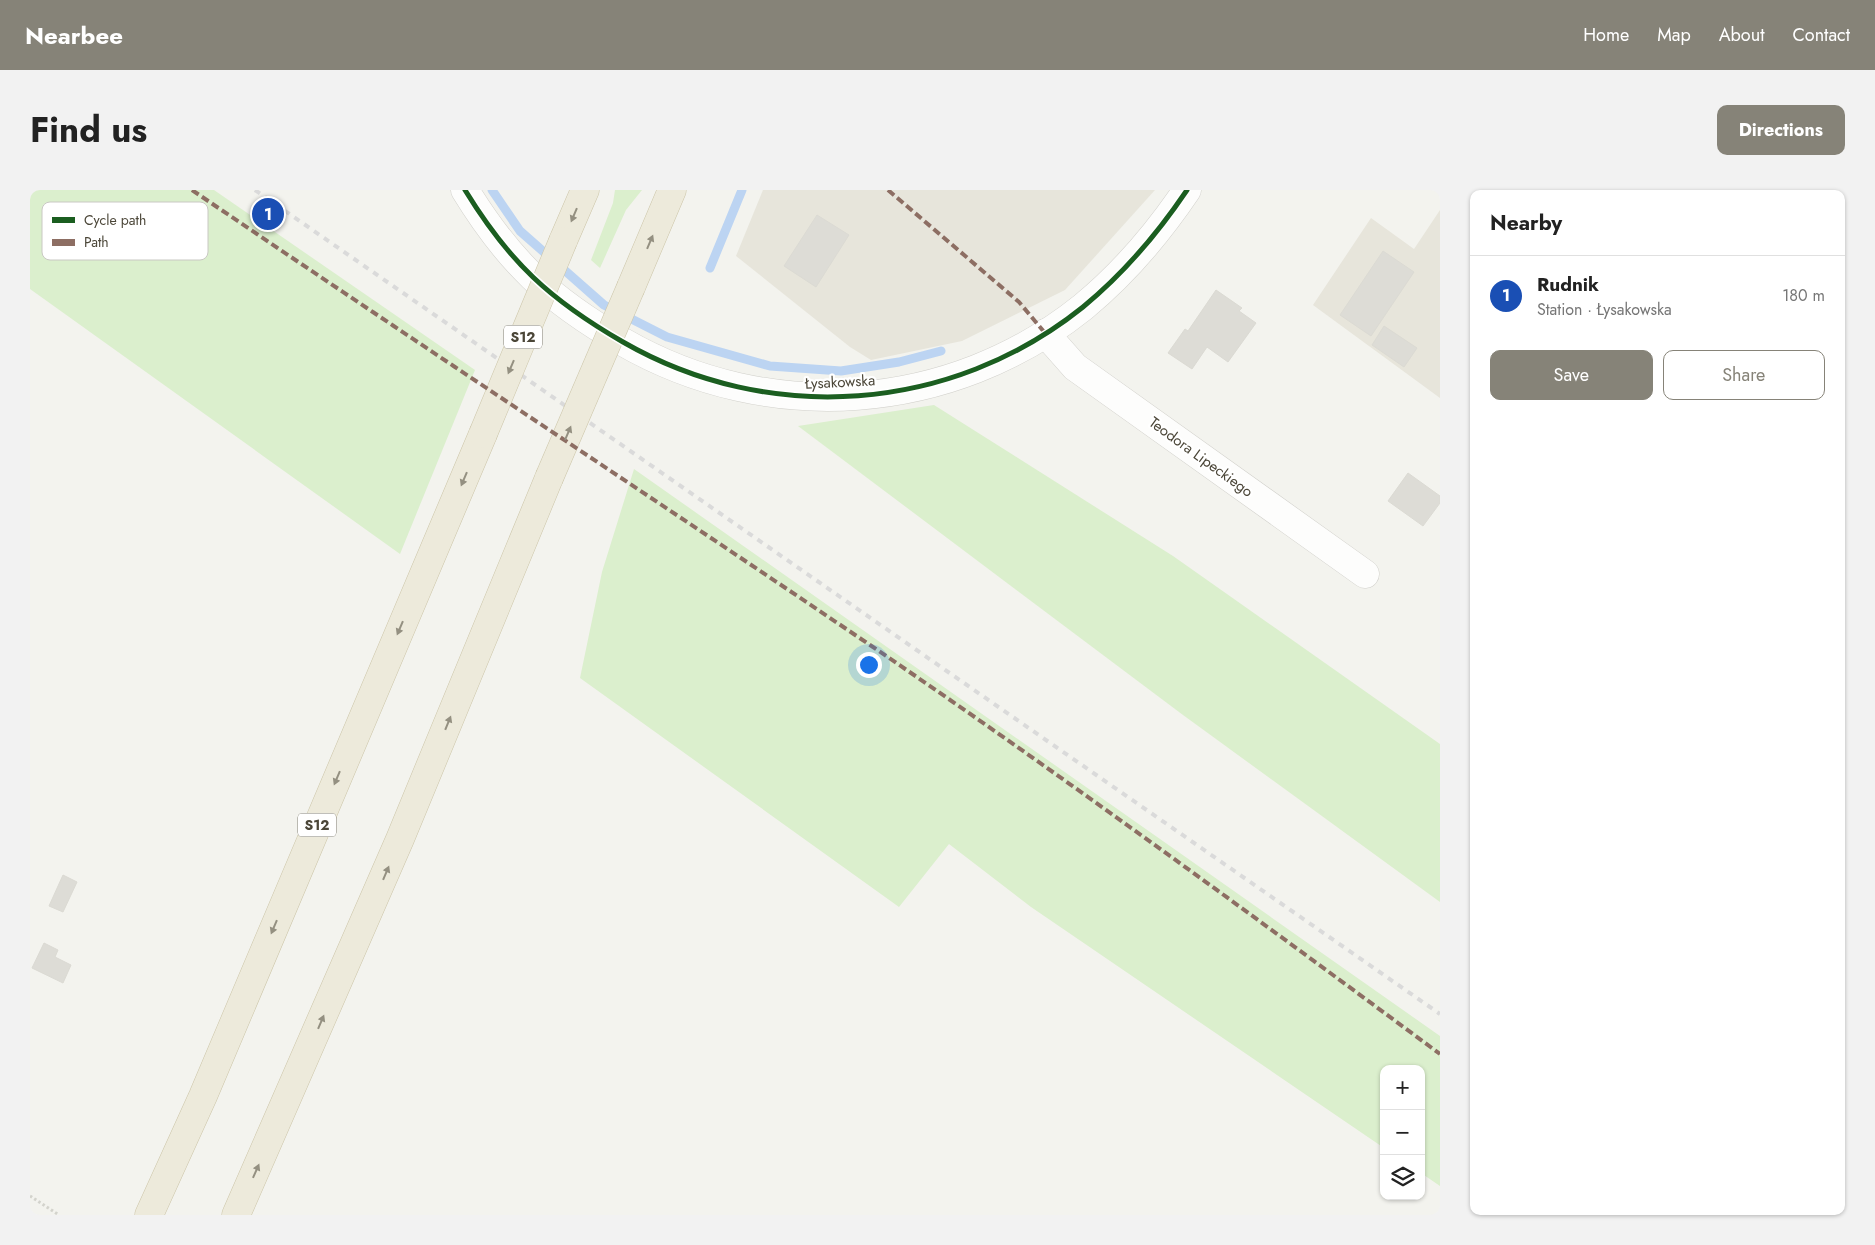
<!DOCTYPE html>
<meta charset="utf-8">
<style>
body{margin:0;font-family:Jost,sans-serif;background:#f2f2f2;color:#222}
.controls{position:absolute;right:15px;bottom:15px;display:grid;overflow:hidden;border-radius:10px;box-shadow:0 1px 4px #0004}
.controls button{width:45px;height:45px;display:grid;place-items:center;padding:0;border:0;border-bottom:1px solid #e0e0e0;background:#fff;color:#222;font:25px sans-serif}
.you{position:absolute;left:838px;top:474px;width:18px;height:18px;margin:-12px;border:4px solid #fff;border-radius:50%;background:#1a73e8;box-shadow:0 0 0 8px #1a73e833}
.badge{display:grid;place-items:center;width:32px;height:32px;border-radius:50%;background:#868378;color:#fff;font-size:16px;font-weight:700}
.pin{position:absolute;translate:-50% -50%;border:2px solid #fff;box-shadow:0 1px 5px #0006}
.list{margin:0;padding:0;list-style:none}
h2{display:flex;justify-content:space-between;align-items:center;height:65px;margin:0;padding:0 20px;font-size:21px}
h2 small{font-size:16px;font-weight:400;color:#767676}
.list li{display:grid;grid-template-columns:32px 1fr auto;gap:15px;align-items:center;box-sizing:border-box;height:80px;padding:0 20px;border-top:1px solid #e0e0e0}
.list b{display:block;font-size:19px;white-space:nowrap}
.list p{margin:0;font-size:16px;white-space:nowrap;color:#767676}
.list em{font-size:16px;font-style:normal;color:#767676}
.actions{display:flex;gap:10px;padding:15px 20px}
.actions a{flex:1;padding:11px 0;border:1px solid #868378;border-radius:10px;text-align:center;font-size:18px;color:#868378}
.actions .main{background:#868378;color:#fff}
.icon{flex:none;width:28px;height:28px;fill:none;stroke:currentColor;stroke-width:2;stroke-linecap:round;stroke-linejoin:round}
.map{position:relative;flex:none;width:1410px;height:1025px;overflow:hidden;border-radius:10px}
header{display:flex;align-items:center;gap:30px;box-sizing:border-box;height:70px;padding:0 25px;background:#868378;color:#fff}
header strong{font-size:24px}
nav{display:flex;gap:28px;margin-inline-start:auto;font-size:18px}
.intro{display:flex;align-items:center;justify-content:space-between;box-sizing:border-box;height:120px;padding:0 30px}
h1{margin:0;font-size:35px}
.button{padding:12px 22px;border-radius:10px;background:#868378;color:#fff;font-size:18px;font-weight:700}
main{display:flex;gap:30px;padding:0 30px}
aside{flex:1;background:#fff;border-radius:10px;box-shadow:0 1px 4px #0004}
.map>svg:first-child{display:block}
</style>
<header>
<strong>Nearbee</strong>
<nav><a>Home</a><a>Map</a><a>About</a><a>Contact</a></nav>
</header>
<div class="intro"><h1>Find us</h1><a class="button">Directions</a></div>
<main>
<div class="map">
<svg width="1410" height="1025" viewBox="0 0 1410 1025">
<rect width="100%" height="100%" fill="#f3f3ee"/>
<g fill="#e7e5db">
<polygon points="733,0 1125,0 1035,100 932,151 841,170 820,157 706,66"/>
<polygon points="1410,20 1410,208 1283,115 1341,28 1384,59"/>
</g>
<g fill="#dbefcd">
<polygon points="0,0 184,0 445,180 370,364 0,99"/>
<polygon points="585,0 612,0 596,20 570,78 561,70 583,13"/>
<polygon points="904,215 1143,366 1410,554 1410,712 1153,525 768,236"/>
<polygon points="604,279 1410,846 1410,996 1391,983 1391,879 1354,879 1354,958 1001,717 919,654 869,717 550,488 572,382"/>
</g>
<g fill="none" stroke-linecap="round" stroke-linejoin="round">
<g stroke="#bcd4f2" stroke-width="9">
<polyline points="462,0 490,41 574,115 637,147 740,176 811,181 869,172 911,161"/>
<polyline points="680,78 712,0"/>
</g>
</g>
<g fill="#dddcd6" stroke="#dbdad3">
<polygon points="787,25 819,45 786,97 754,76"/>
<polygon points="1353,61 1384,82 1341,146 1310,125"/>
<polygon points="1186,100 1212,118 1209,121 1226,133 1198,172 1177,157 1162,179 1138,163 1155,139 1158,141"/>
<polygon points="1354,136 1387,158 1374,177 1342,155"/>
<polygon points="1378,283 1410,306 1410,313 1393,336 1358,311"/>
<polygon points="33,685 47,692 33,722 19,716"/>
<polygon points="14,753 28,760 25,767 41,775 33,793 2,778"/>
</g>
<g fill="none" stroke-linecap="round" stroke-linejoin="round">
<defs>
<g id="minor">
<path d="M 435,0 C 479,72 520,110 593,152 C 739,236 921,223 1053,117 C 1093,84 1128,43 1157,0"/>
<polyline points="1015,143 1045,177 1335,384"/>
</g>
<g id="highway">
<polyline points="533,51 555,0"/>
<polyline points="601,97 642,0"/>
<polyline points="119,1025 173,906 453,244"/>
<polyline points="206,1025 370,649 519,288"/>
</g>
</defs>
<use href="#minor" stroke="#d1d0cb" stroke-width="29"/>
<use href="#highway" stroke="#ccc5a8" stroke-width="29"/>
<polyline stroke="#d3d3cc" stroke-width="3" stroke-dasharray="2.5 2.5" stroke-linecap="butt" points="0,1006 29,1025"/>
<use href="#minor" stroke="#fdfdfc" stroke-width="28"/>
<use href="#highway" stroke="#edeadb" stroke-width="28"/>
<polyline stroke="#dadada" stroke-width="4" stroke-dasharray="6 6" stroke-linecap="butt" points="225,0 1410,824"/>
<defs>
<g id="highway-bridge">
<polyline points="453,244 533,51"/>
<polyline points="519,288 601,97"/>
</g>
</defs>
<use href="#highway-bridge" stroke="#ccc5a8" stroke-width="29" stroke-linecap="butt"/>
<use href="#highway-bridge" stroke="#edeadb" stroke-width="28"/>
<g stroke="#8d6e63" stroke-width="4" stroke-dasharray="8 4" stroke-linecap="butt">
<path d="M 162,0 C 387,153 614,302 840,455 C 1033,586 1222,725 1410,864"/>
<polyline points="858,0 989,112 1015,143"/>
</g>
<defs>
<path id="cycleway" d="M 435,0 C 479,72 520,110 593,152 C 739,236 921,223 1053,117 C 1093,84 1128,43 1157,0"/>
</defs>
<use href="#cycleway" stroke="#fff" stroke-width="8"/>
<use href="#cycleway" stroke="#1b5e20" stroke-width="5"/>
</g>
<defs><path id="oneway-solid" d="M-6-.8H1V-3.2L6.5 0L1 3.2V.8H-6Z" transform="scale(1.25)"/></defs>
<g fill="#949081">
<use href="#oneway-solid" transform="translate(544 25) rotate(113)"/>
<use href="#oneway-solid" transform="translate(620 52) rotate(-67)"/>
<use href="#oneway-solid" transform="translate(481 177) rotate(113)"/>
<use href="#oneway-solid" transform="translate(538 243) rotate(-67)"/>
<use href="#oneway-solid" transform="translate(434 289) rotate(113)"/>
<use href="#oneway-solid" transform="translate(370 438) rotate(113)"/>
<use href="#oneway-solid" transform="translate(418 533) rotate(-68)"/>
<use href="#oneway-solid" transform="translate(307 588) rotate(113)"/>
<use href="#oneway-solid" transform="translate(356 683) rotate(-67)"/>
<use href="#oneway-solid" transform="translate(244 737) rotate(113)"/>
<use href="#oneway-solid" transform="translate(291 832) rotate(-67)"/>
<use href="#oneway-solid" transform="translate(226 981) rotate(-66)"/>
</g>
<g text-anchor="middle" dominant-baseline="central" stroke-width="4.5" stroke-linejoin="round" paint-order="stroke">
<g fill="#fff" stroke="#817e74" stroke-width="1">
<rect x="474" y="135.5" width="38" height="23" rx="4"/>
<rect x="268" y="623.5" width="38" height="23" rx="4"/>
</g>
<g font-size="14" font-weight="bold" fill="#4b4638">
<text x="493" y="147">S12</text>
<text x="287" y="635">S12</text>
</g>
<g font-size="15" fill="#4b4638" stroke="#fff">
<text transform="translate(810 192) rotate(-3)">Łysakowska</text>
<text transform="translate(1171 267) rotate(36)">Teodora Lipeckiego</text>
</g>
</g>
<rect x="12" y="12" width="166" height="58" rx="8" fill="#fff" stroke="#c9c8c3" stroke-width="1"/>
<rect x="22" y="27" width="23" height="6" fill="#1b5e20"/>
<rect x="22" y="49" width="23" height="7" fill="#8d6e63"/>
<g font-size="14" fill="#4b4638">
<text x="54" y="35">Cycle path</text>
<text x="54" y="57">Path</text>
</g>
</svg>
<div class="controls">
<button>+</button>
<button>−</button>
<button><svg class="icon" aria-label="layers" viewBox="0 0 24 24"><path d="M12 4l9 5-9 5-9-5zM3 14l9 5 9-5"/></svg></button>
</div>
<div class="you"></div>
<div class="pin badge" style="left:238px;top:24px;background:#1a4fb4">1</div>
</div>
<aside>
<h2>Nearby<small></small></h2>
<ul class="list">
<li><span class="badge" style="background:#1a4fb4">1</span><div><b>Rudnik</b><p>Station · Łysakowska</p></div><em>180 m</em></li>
</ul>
<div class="actions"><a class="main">Save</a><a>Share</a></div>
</aside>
</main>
